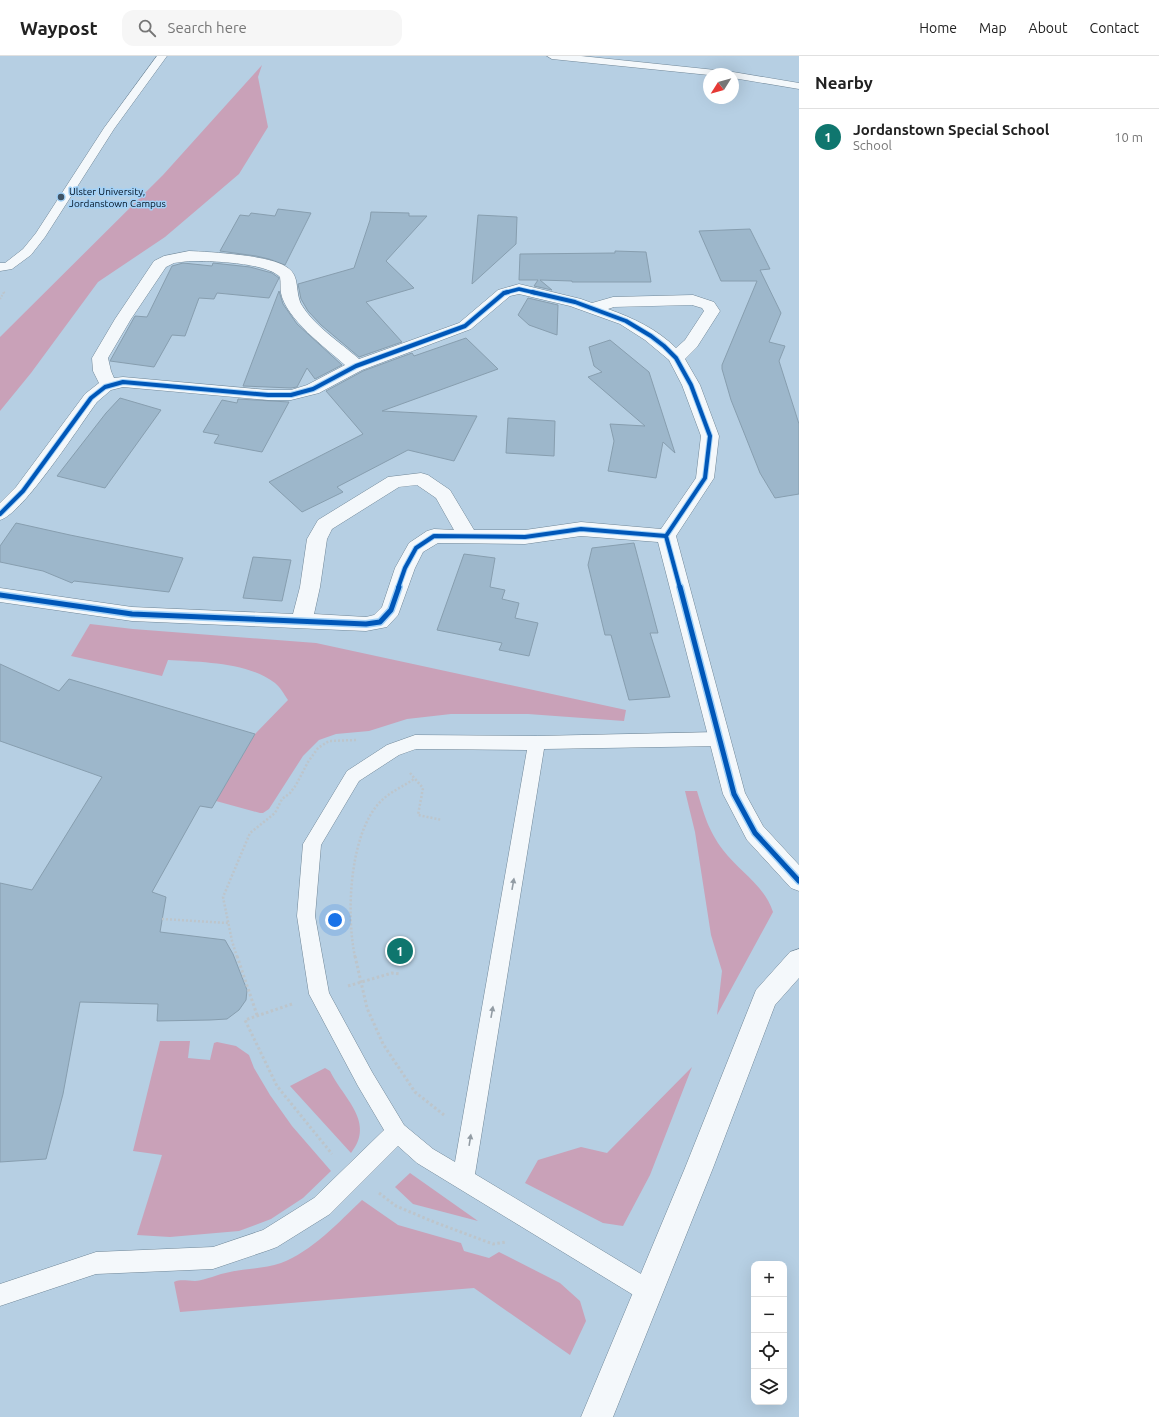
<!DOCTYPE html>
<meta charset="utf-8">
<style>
body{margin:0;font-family:Ubuntu,sans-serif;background:#f6f6f6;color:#222}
.controls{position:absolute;right:12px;bottom:12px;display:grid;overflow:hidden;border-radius:8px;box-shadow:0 4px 16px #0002}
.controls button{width:36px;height:36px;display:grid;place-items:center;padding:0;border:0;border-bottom:1px solid #e0e0e0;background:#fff;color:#222;font:20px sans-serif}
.compass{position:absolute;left:703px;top:12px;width:36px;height:36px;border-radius:50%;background:#fff;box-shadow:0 4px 16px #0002;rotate:233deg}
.you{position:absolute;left:335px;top:864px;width:14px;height:14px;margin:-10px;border:3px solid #fff;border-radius:50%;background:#1a73e8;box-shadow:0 0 0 6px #1a73e833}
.badge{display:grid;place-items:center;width:26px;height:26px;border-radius:50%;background:#0f766e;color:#fff;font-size:13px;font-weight:700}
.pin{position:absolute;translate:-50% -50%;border:2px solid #fff;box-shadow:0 1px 4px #0006}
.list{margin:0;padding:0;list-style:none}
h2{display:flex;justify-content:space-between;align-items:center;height:52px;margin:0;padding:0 16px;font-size:17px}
h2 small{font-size:13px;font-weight:400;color:#767676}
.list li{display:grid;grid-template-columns:26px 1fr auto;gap:12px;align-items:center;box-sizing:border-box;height:56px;padding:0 16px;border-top:1px solid #e0e0e0}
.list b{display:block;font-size:15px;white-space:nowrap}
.list p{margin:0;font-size:13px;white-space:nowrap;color:#767676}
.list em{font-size:13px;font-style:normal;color:#767676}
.icon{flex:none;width:22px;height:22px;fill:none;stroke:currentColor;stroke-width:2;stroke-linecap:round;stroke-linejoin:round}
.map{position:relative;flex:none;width:799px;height:1361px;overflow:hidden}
header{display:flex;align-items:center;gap:24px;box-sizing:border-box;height:56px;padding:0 20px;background:#fff;border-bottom:1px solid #e0e0e0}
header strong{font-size:19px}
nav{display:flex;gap:22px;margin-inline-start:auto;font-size:14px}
.search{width:280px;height:36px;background:#f6f6f6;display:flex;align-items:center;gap:10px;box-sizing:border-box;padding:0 14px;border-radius:12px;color:#767676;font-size:15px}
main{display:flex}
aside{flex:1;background:#fff}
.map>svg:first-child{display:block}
</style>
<header>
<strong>Waypost</strong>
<div class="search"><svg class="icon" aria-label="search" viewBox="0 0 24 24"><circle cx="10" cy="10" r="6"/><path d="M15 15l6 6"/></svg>Search here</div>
<nav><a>Home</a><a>Map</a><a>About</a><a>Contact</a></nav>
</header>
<main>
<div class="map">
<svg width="799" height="1361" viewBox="0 0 799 1361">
<rect width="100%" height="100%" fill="#b6cfe3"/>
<g fill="#c9a1b8">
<polygon points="262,9 258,21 268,71 239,118 165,181 98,226 31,317 0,355 0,281 163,119"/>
<path d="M 90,568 L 133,573 L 316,587 L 626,654 L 624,665 L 528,658 L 451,658 L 407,663 L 369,675 L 336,678 L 319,684 L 303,700 L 269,753 L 263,757 L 260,757 L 216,745 L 255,678 L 288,644 C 284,638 280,631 275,627 C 248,606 200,606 168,604 L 162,620 L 71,600 Z"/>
<path d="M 685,735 L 697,735 C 704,758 708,774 723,794 C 739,815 765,830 773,856 L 717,959 L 722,915 L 711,879 L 695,776 Z"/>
<polygon points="160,985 190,985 188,1002 210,1004 214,987 217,986 236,990 249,999 254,1012 270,1039 292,1070 331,1115 303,1142 271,1163 239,1175 170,1181 137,1179 162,1099 133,1095"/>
<polygon points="692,1011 650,1119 623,1170 603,1167 525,1127 538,1104 581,1091 607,1097"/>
<path d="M 325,1012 L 330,1015 C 343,1042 376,1066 351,1097 L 290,1030 Z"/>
<polygon points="410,1117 478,1165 413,1148 395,1131"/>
<path d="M 362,1144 L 398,1169 L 461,1187 L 464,1195 L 489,1202 L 499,1196 L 560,1227 L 580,1245 L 586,1265 L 570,1299 L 474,1232 L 180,1256 L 174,1226 C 181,1223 187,1225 195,1225 C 206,1224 218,1218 230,1216 C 247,1212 264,1213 281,1207 C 311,1196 339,1166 362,1144 Z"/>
</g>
<g fill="#9db7cb" stroke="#879eaf">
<polygon points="278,153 311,157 285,209 269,203 256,200 220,195 240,159 249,160 251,157 275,160"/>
<polygon points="371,156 409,157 409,160 427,160 386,205 414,232 366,246 402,286 359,301 321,269 308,255 301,243 298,228 354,212 370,164"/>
<polygon points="478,159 517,161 516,188 472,228"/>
<polygon points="750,173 770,213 760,214 781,257 769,286 785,290 779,305 799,368 799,438 775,442 760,417 731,344 722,313 722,309 757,225 721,225 699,175"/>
<polygon points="615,195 646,196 651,226 572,226 572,225 540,224 552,234 534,230 538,224 519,224 520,198 615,197"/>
<polygon points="183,207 212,210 213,207 250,211 272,217 279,222 269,242 217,237 214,243 199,242 185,280 172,279 154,311 110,305 135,260 147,261 172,210"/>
<polygon points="279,235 283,248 297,268 342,309 315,323 307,312 297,331 291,332 243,330"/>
<polygon points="528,242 558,249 557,279 529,269 518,259"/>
<polygon points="466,282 498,313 382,355 477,360 454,405 408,394 337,431 343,436 302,456 269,426 363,378 326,335 363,315 412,297 414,300"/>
<polygon points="610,284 649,316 675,397 663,386 656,422 608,415 614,385 610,368 645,370 588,321 602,316 594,310 589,291"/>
<polygon points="120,342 161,354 105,432 57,420 106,357"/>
<polygon points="238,343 289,346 262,396 214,387 219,379 203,376 222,344 237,347"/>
<polygon points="508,362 555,365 554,400 506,397"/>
<polygon points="16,467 70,479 183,502 169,536 74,525 72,527 43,515 0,506 0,490"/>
<polygon points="634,487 658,577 650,577 670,641 629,644 611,579 605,579 588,509 592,492"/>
<polygon points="464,498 495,502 490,531 505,534 502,543 519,547 515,562 538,567 529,600 499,594 502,587 437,574"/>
<polygon points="253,501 291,504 282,545 243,542"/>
<polygon points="0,608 59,635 69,623 255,678 212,752 200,750 152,836 166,841 160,876 225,884 233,898 247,934 246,944 239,954 227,963 210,964 157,965 158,948 80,946 63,1038 46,1103 0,1106 0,827 32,834 102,721 0,685"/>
</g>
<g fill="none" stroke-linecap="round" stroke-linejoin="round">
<defs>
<g id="lane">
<polygon points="157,0 167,0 114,73 45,181 31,199 12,213 0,215 0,207 5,207 23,193 36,177 104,72"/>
<polygon points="547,0 581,0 725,15 729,17 733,16 799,27 799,33 733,22 733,18 709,18 709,19 552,3"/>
<path d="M 720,676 L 726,678 L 729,683 L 726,688 L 720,690 L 544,693 L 475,1118 L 656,1227 L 659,1235 L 656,1243 L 648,1246 L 640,1243 L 417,1107 L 398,1090 L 330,1158 L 277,1191 L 269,1194 L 213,1213 L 96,1218 L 0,1250 L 0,1228 L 96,1196 L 213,1191 L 263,1174 L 314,1142 L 384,1074 L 358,1030 L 309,938 L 297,860 L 303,788 L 347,715 L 387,689 L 415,679 L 537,680 ZM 416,693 L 527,694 L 455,1106 L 433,1093 L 404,1069 L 372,1016 L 329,937 L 315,860 L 321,789 L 359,725 L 399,699 Z"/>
</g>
<g id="street">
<path d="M 189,195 C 211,196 272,199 288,212 C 300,220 295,235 301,248 C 314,270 340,286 359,303 L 459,267 L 498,234 L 519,228 L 581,243 L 592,247 L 613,241 L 693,239 L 714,246 L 720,255 L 697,291 L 685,303 L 700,329 L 719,380 L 714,422 L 676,480 L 745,737 L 763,770 L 799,809 L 799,835 L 791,832 L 747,784 L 723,738 L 658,486 L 581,480 L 525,488 L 438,487 L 423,496 L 415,512 L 398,559 L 387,571 L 366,575 L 132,565 L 0,546 L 0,532 L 132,551 L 293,558 L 300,531 L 307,483 L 318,464 L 388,421 L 421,417 L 428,419 L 450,434 L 474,474 L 525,474 L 581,466 L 661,473 L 696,422 L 701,380 L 682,329 L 669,304 L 645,284 L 620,268 L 570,250 L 519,238 L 510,240 L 471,273 L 362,314 L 319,337 L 291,344 L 268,344 L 123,331 L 111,334 L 97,346 C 80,369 23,458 0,464 L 0,447 L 16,431 L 85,338 L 99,327 L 93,315 L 92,302 L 115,263 L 154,205 L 164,200 ZM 189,205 C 210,205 265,206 280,221 C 281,226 280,232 281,237 C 286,263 326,292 345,309 L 307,329 L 291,334 L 268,334 L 123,321 L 114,322 L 111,315 L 108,302 L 131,263 L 166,211 L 174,207 ZM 692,249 L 702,252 L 704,255 L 685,284 L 676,292 C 657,273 633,262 608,253 L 614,251 ZM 417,429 L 436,442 L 454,474 L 434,473 L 427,475 L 409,487 L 395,512 L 382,551 L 374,559 L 366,561 L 314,558 L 320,531 L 327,483 L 332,473 L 399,431 Z"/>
<polygon points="799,893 799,922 775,949 713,1112 613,1361 581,1361 685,1112 756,934 790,896"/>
</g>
</defs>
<use href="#lane" stroke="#708798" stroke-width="1"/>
<use href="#street" stroke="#708798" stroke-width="1"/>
<polyline stroke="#bdc5cb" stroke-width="1.5" stroke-dasharray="1.5 1.5" stroke-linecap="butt" points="4,237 5,235"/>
<polyline stroke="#bdc5cb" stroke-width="2" stroke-dasharray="1.5 1.5" stroke-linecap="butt" points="0,243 4,236"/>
<g stroke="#bdc5cb" stroke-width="2.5" stroke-dasharray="2 2" stroke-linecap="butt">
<polyline points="410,717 423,732 418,759 442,764"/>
<polyline points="162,863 228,867"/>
<polyline points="237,901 232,885 223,841 250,777 275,757 282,743 290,737 296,729 308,706 318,692 329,685 356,684"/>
<path d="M 355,901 C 346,859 349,777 381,745 C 390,736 404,730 414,723"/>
</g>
<g stroke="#bdc5cb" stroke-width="3" stroke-dasharray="2.5 2.5" stroke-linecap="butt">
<polyline points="237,900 257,959"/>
<polyline points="355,900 367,952 383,988 415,1036 444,1059"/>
<polyline points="348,930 392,917 400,918"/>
<polyline points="292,948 245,964 277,1030 332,1098"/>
<polyline points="379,1137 396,1150 434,1166 493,1188 506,1186"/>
</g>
<use href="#lane" fill="#f4f8fb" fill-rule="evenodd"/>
<use href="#street" fill="#f4f8fb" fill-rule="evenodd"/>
<defs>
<polyline id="cycleway-far2" points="504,237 519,233 536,237"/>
<g id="cycleway-far1">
<polyline points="532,236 575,246 626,265 651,280 664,290 676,302 691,329 710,380 705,422 666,480 680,532"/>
<polyline points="0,458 23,435 91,342 105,331 123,326 268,339 291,339 313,333 356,310 465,270 504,237 508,236"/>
<polyline points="398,532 405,512 416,492 434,480 525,481 581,473 666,480"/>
</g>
<g id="cycleway">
<polyline points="680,531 734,738 755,777 799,825"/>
<polyline points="0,539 132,558 366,568 380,566 391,554 399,531"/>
</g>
</defs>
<use href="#cycleway-far2" stroke="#a2d1f7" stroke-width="5"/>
<use href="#cycleway-far1" stroke="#a2d1f7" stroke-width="6"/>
<use href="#cycleway" stroke="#a2d1f7" stroke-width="8"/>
<use href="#cycleway-far2" stroke="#0057b8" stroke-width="3.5"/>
<use href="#cycleway-far1" stroke="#0057b8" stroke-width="4"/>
<use href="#cycleway" stroke="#0057b8" stroke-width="5"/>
</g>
<defs><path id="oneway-solid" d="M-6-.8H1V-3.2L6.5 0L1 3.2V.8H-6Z"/></defs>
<g fill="#929ca4">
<use href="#oneway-solid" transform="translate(513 828) rotate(-80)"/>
<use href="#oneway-solid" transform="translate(492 956) rotate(-80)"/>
<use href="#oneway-solid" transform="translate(470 1084) rotate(-81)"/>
</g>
<circle fill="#405465" stroke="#a2d1f7" stroke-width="1.5" cx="61" cy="141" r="4"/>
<g text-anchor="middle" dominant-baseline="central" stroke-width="3" stroke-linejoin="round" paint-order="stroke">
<g font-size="10" fill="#001121" stroke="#a2d1f7" text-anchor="start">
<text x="69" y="135">Ulster University,<tspan x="69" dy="12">Jordanstown Campus</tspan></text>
</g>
</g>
</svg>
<div class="controls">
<button>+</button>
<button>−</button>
<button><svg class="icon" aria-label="locate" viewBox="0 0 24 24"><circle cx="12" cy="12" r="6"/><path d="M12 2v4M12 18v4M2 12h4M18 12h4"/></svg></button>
<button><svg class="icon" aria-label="layers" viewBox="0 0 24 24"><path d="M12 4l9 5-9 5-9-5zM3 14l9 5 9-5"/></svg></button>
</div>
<svg class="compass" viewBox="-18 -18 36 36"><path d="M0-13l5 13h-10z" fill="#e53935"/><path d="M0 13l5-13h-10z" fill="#767676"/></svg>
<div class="you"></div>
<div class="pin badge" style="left:400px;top:895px">1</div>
</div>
<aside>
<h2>Nearby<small></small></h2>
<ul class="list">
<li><span class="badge">1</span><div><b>Jordanstown Special School</b><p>School</p></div><em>10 m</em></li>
</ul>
</aside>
</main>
